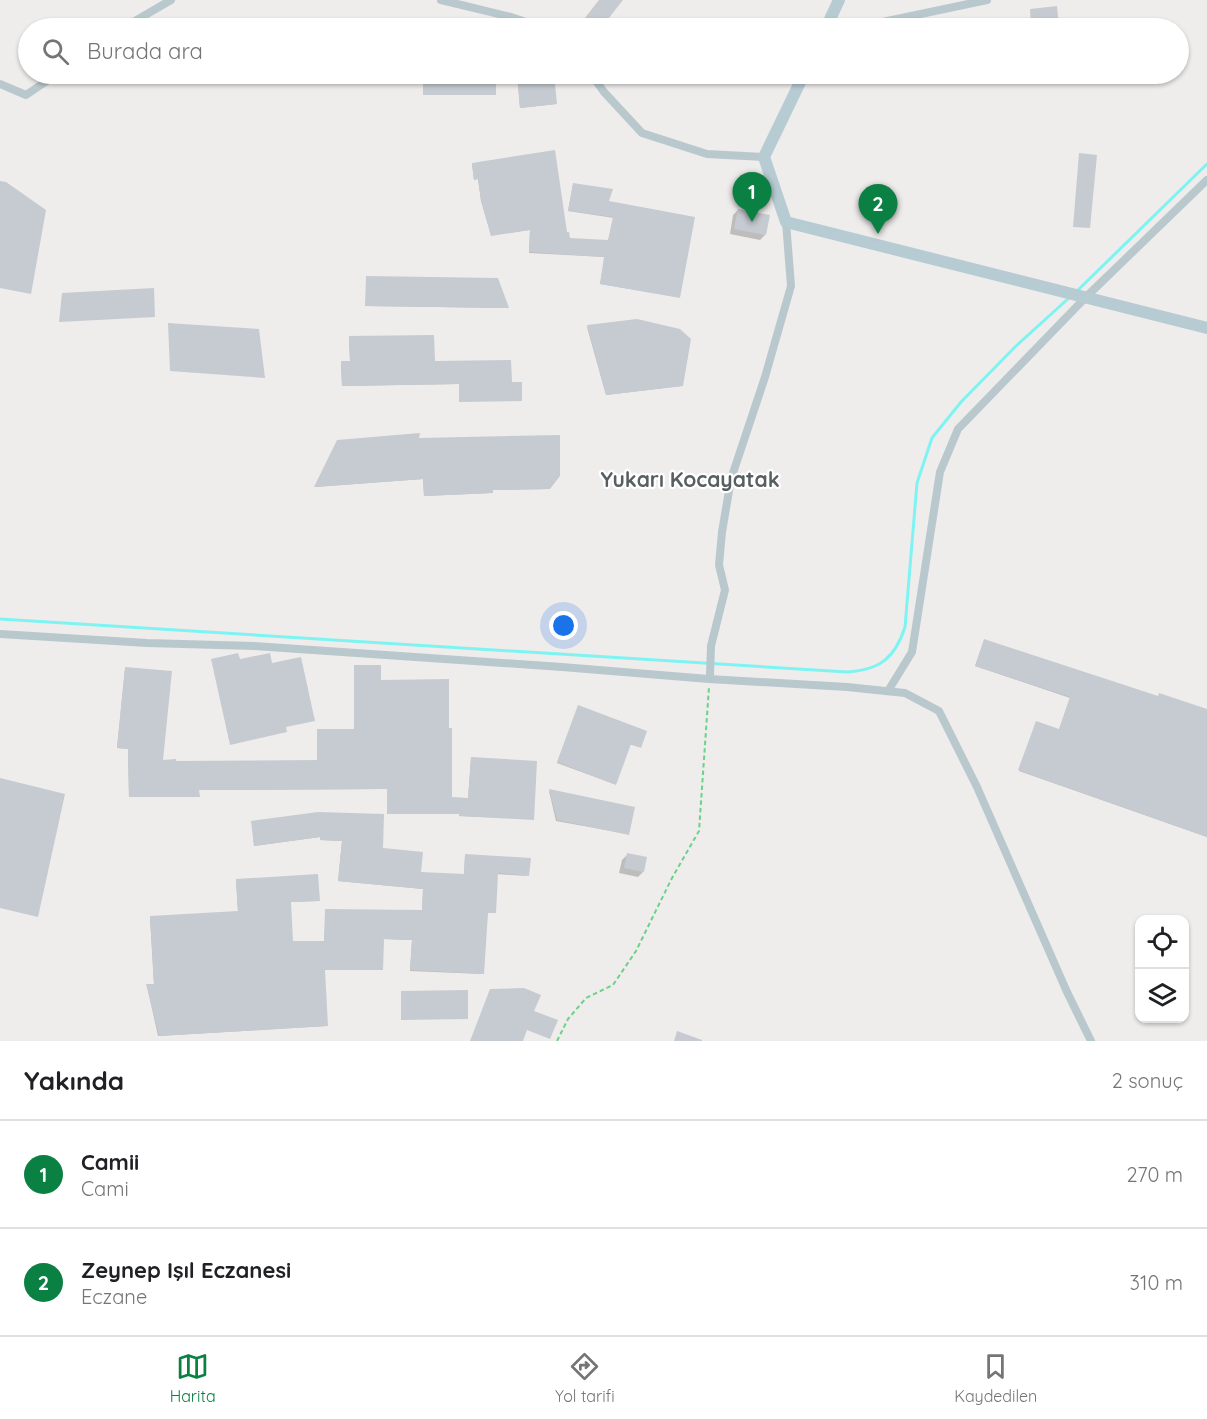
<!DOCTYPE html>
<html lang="tr">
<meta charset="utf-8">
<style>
body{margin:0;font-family:Quicksand,sans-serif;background:#f6f6f6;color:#202124}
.controls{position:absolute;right:18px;bottom:18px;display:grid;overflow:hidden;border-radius:12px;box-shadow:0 2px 4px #0004}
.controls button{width:54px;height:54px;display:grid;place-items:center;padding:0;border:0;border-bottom:2px solid #e0e0e0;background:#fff;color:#202124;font:30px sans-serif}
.you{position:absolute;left:564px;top:626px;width:21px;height:21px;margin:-15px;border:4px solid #fff;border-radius:50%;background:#1a73e8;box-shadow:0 0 0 9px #1a73e833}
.badge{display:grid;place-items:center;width:39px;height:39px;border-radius:50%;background:#0b8043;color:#fff;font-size:20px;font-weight:700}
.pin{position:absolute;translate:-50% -50px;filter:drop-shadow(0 2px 3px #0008)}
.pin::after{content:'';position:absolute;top:32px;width:21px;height:18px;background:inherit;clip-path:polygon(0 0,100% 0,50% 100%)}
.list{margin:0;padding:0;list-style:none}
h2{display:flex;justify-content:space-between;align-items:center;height:78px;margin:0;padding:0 24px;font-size:26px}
h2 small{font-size:20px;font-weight:400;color:#757577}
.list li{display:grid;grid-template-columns:39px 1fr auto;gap:18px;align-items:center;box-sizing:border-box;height:108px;padding:0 24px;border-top:2px solid #e0e0e0}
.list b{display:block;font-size:22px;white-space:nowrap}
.list p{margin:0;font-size:20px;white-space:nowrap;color:#757577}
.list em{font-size:20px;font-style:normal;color:#757577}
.icon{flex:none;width:33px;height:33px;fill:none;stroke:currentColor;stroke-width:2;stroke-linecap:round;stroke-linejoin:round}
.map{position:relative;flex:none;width:1207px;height:1041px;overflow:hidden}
.search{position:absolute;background:#fff;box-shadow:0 2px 4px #0004;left:18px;right:18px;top:18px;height:66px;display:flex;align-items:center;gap:15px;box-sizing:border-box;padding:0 21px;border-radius:33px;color:#757577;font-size:22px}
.sheet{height:294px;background:#fff}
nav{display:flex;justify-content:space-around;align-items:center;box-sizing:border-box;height:84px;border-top:2px solid #e0e0e0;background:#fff;font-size:16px;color:#757577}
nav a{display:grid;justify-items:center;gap:3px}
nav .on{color:#0b8043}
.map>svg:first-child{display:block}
</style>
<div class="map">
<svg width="1207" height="1041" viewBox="0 0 1207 1041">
<rect width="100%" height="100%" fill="#efecec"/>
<g fill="#0003">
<polygon points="423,74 494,74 494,94 423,95"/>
<polygon points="517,74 553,74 556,104 520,108"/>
<polygon points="472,164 566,233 568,239 608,242 614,218 568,211 573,185 607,202 679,297 600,284 605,257 529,253 530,230 491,235 481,201 478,179 474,180"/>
<polygon points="738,210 765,235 760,240 730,234 733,215"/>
<polygon points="366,278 507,308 366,306"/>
<polygon points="637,320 681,386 606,395 587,327"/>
<polygon points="349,338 433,363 510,361 459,402 459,384 342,386 341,363 350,362"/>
<polygon points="418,440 559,476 548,489 491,490 491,493 424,496 423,479 315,487 337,442"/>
<polygon points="984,641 1158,698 1207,711 1207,837 1019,771 1036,723 1059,730 1070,698 975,666"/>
<polygon points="125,669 162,761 175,763 317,762 317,731 354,730 379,681 451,798 468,799 471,759 532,819 459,816 459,814 387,814 387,789 198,790 197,797 129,797 128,749 117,748"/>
<polygon points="578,708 639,747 629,744 614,784 557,763"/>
<polygon points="549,791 633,808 628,834 556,821"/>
<polygon points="252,822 382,849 420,873 464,876 465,856 527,876 496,874 486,913 482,974 410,971 412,940 382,939 381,970 323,970 326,1026 158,1036 147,986 154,985 150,918 238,912 236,881 318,901 289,902 291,942 324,943 326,910 422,912 423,889 338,881 342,841 320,840 320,837 254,846"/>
<polygon points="627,855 643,872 638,877 619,873 622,860"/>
</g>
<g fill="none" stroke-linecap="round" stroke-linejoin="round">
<g stroke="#7df4f2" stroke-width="3">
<polyline points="1077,291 1207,164"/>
<path d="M 0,619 L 847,672 C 880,670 895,658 905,627 L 917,483 L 932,438 L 961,402 L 1015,347 L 1070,297"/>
</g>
</g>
<g fill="#c5cbd0">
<polygon points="599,0 623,0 601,28 577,28"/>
<polygon points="1057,6 1059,28 1031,28 1030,9"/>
<rect x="423" y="74" width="73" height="21"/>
<polygon points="517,74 554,74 557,104 520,108"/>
<polygon points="555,150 567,232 569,232 570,238 608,240 613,217 568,211 573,183 613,189 609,201 695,217 680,298 600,284 604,257 529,252 530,230 491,236 481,200 478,179 474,180 472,163"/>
<polygon points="1079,153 1097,155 1090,228 1073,227"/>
<polygon points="0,181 6,182 46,210 31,294 0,288"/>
<polygon points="738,209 770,215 766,235 734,229"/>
<polygon points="366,276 498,278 509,308 365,306"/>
<polygon points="154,288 155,317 59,322 62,293"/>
<polygon points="637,319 680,329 691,339 683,386 606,395 587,325"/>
<polygon points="168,323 259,329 265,378 170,371"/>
<polygon points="434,335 435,361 511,360 512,382 522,382 522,401 459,402 459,384 342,386 341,361 350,361 349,336"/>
<polygon points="420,433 419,438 560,435 560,476 550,489 493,490 493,493 424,496 423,479 314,487 337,440"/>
<polygon points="984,639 1158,696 1159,693 1207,709 1207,837 1018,770 1036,721 1059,729 1070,697 975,666"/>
<polygon points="238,653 240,659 270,653 272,663 301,657 315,721 286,727 287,732 230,745 211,659"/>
<polygon points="354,665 381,665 381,680 449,679 449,728 452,728 452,797 468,798 471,757 537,761 534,820 459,816 459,814 387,814 387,789 199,790 200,797 129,797 128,749 117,748 125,667 172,671 163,760 176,759 176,761 317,760 317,729 354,729"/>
<polygon points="578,705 647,731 641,748 631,744 616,785 557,762"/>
<polygon points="0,778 65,794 38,917 0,908"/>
<polygon points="549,789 635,807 629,835 557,820"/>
<polygon points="318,812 384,814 383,848 423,852 421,872 464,874 465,854 531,858 529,876 498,873 496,913 488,913 484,974 410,970 412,940 384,939 383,970 325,970 328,1026 159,1036 146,984 154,984 150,916 238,911 236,879 318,874 320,901 291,902 293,941 324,941 325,909 422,910 423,889 338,881 342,841 320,840 320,837 254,846 251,821"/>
<polygon points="627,853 647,857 644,872 624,868"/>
<polygon points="524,988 541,995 534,1011 558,1020 550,1039 527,1030 523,1041 470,1041 490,989"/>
<polygon points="468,990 468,1019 401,1020 401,991"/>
<polygon points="677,1031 702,1040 702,1041 674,1041"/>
</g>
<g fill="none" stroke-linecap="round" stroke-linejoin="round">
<polyline stroke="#69d388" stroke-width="2" stroke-dasharray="4.5 3" stroke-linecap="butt" points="557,1041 568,1019 586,998 613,985 636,951 672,878 699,831 709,687"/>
<g stroke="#b9c8cd" stroke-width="8">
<polyline points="441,0 511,17 544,28"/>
<polyline points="123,28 171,0"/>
<polyline points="854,28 987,0"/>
<polyline points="591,74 604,92 642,133 707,154 764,157"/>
<polyline points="0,84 26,95 57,74"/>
<polyline points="0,634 147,643 254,646 562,667 709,679 847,687 905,693 939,711 977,787 1067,992 1091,1041"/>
<polyline points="710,675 711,646 725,590 719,565 722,532 731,479 765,377 791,286 786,222"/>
<polyline points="888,691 912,652 940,472 958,429 1086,297 1207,180"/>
</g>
<g stroke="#b7cbd3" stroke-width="12">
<polyline points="826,28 839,0"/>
<polyline points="804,74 764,157 786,222 1207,328"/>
</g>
</g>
<g text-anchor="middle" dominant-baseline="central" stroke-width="4.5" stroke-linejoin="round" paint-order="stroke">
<g font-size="21" font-weight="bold" fill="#585f62" stroke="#fff">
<text x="690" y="479">Yukarı Kocayatak</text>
</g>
</g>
</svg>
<div class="controls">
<button><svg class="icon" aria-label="locate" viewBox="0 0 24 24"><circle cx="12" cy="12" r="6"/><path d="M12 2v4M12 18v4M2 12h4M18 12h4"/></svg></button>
<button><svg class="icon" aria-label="layers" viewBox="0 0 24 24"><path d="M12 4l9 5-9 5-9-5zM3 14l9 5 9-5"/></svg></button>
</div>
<div class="you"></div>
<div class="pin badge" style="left:752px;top:222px">1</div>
<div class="pin badge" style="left:878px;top:234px">2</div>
<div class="search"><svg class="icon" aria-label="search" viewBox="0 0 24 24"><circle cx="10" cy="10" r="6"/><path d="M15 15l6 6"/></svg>Burada ara</div>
</div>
<section class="sheet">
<h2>Yakında<small>2 sonuç</small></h2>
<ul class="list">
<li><span class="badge">1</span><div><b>Camii</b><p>Cami</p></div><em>270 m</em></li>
<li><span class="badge">2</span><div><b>Zeynep Işıl Eczanesi</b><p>Eczane</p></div><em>310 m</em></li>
</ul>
</section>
<nav>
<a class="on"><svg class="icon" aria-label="map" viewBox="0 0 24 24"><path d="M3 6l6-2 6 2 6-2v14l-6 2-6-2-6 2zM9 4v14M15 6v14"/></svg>Harita</a>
<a><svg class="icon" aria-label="directions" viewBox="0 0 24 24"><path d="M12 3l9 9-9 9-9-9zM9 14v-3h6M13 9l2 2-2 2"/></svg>Yol tarifi</a>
<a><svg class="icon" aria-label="saved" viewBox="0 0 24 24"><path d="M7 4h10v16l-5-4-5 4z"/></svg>Kaydedilen</a>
</nav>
